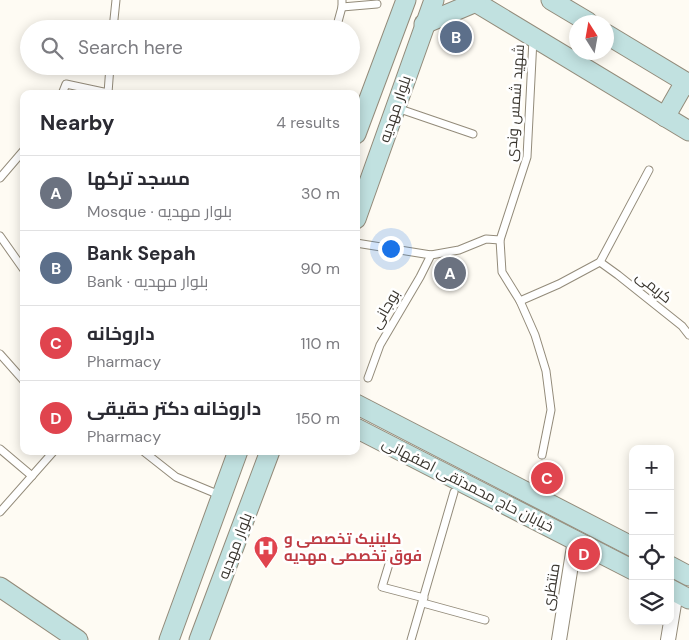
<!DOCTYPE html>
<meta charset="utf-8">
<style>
body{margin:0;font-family:"DM Sans",Cairo,sans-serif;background:#f2f2f3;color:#2b2b33}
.controls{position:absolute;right:15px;bottom:15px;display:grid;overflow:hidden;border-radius:10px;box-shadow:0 2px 12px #0003}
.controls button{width:45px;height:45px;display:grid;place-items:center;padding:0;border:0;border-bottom:1px solid #e1e1e2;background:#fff;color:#2b2b33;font:25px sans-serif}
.compass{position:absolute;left:569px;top:15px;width:45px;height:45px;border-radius:50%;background:#fff;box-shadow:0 2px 12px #0003;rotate:349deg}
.you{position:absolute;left:390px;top:248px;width:18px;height:18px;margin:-12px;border:4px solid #fff;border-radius:50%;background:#1a73e8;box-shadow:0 0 0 8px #1a73e833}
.badge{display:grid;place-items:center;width:32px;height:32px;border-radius:50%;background:#db2777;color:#fff;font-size:16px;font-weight:700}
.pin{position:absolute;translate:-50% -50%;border:2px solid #fff;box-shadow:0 1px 5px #0006}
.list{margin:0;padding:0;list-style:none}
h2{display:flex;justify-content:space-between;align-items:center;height:65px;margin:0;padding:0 20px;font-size:21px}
h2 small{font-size:16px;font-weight:400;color:#7c7c81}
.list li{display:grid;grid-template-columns:32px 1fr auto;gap:15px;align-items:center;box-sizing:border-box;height:75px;padding:0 20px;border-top:1px solid #e1e1e2}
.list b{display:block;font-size:19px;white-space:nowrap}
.list p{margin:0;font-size:16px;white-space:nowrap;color:#7c7c81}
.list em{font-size:16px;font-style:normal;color:#7c7c81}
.icon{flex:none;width:28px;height:28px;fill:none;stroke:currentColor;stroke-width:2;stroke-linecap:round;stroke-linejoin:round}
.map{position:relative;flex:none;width:689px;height:640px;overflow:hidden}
.search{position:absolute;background:#fff;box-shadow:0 2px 12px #0003;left:20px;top:20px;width:340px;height:55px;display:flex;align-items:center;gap:12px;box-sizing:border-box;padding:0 18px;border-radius:28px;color:#7c7c81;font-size:19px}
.panel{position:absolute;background:#fff;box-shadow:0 2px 12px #0003;left:20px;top:90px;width:340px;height:365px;border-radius:10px}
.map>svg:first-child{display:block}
</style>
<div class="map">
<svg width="689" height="640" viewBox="0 0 689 640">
<rect width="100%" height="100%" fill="#fefbf3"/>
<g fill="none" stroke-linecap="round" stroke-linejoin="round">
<defs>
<g id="lane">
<polyline points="342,7 377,4"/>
<polyline points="113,29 116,0"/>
<polyline points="336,29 342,7 342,0"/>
<polyline points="533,39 527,157 500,240 502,272 520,301 535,335 546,371 551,410 542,455"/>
<polyline points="62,94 66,84 108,93 110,66"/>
<polyline points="397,108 473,134"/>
<polyline points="0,178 24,150"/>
<polyline points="0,236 24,270"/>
<polyline points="356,243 431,255 459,250 486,239 500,240"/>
<polyline points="600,262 618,275 682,326 689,335"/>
<polyline points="520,301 559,284 600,262 649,170"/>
<polyline points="0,354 24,381"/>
<polyline points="368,378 380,345 420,277 431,255"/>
<polyline points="0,449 32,476"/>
<polyline points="143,451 176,477 222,496"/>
<polyline points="0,512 54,451"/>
<polyline points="389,564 382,587 424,598"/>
<polyline points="423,603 485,620"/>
<polyline points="411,640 454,492"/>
</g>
<g id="street">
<polyline points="559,640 575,540"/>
<polyline points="668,640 676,592"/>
</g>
<g id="secondary">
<polyline points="472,0 689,131"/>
<polyline points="551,0 588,22"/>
<polyline points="424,24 476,2"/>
<polyline points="606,34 689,84"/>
<polyline points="665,117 685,82"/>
<polyline points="356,134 406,0"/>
<polyline points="356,219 434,0"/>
<polyline points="356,404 633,547"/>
<polyline points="356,428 633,570"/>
<polyline points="670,566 689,576"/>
<polyline points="0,587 78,640"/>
<polyline points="670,589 689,599"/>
<polyline points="169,640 238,451"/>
<polyline points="199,640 270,451"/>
</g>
</defs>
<use href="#lane" stroke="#938b7a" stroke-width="9"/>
<use href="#street" stroke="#938b7a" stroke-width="16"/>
<use href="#secondary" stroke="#938b7a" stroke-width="21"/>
<use href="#lane" stroke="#fff" stroke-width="7"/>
<use href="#street" stroke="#fff" stroke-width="14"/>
<use href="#secondary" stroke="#c1e1e0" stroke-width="19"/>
</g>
<defs>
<symbol id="hospital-pin" viewBox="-11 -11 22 30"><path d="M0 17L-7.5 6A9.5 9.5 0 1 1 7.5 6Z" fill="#e0444e" stroke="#fff"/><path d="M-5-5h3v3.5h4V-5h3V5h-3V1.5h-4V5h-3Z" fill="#fff"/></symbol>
</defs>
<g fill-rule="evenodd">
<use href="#hospital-pin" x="252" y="534" width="28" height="38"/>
</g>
<g text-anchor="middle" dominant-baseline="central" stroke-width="5" stroke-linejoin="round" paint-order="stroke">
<g font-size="15" fill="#39352e" stroke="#fff">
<text transform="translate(515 103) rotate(-86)">شهید شمس وندی</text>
<text transform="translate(395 109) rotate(-71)">بلوار مهدیه</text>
<text transform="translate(654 287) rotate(39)">کریمی</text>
<text transform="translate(385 309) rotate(-60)">بوجانی</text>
<text transform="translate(468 485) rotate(27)">خیابان حاج محمدتقی اصفهانی</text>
<text transform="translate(235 546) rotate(-69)">بلوار مهدیه</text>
<text transform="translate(551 587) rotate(-81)">منتظری</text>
</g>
<g font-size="15" font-weight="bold" fill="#be3a42" stroke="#fff" text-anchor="start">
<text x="284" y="539">کلینیک تخصصی و<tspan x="284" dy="17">فوق تخصصی مهدیه</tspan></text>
</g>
</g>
</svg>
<div class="controls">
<button>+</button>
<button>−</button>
<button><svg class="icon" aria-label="locate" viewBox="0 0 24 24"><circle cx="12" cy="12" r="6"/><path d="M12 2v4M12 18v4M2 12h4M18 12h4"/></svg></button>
<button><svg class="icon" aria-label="layers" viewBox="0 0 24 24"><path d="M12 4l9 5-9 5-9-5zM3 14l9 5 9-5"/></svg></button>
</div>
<svg class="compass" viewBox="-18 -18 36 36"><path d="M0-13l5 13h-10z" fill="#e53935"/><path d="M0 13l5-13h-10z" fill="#7c7c81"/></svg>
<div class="you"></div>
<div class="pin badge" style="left:450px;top:273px;background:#6b7280">A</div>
<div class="pin badge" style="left:456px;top:37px;background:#5c6f8a">B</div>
<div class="pin badge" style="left:547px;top:478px;background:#e0444e">C</div>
<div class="pin badge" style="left:584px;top:554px;background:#e0444e">D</div>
<div class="search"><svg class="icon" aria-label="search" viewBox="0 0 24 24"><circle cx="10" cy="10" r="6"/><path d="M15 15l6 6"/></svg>Search here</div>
<section class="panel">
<h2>Nearby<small>4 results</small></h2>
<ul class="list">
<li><span class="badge" style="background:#6b7280">A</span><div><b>مسجد ترکها</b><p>Mosque · بلوار مهدیه</p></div><em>30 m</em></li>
<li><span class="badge" style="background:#5c6f8a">B</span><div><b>Bank Sepah</b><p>Bank · بلوار مهدیه</p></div><em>90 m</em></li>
<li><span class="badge" style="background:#e0444e">C</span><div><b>داروخانه</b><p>Pharmacy</p></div><em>110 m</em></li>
<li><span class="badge" style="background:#e0444e">D</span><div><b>داروخانه دکتر حقیقی</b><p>Pharmacy</p></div><em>150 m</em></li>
</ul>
</section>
</div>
